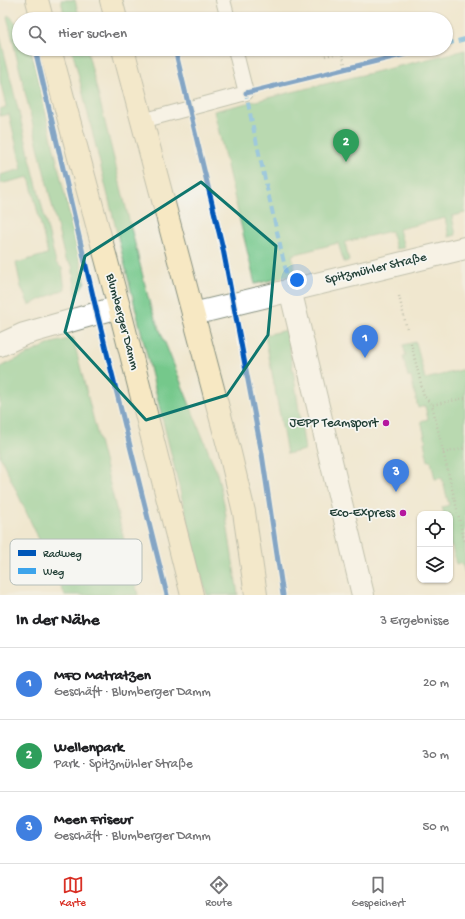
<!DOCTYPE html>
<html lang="de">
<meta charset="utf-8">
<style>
body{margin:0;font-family:"Gochi Hand",sans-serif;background:#f6f6f6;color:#202124}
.controls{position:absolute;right:12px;bottom:12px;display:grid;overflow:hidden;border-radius:8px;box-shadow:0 1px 3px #0004}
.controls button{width:36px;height:36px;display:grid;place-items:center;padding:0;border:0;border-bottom:1px solid #e0e0e0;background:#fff;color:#202124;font:20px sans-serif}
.you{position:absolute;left:297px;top:280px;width:14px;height:14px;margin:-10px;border:3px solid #fff;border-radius:50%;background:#1a73e8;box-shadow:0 0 0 6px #1a73e833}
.badge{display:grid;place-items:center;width:26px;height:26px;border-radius:50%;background:#d93025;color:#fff;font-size:13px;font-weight:700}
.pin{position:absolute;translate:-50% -33px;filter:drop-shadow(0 1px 2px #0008)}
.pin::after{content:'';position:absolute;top:21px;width:14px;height:12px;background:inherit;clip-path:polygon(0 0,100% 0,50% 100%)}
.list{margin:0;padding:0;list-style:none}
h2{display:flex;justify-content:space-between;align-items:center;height:52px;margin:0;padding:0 16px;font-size:17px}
h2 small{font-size:13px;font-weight:400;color:#757577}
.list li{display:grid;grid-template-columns:26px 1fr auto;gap:12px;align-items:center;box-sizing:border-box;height:72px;padding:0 16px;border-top:1px solid #e0e0e0}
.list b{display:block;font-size:15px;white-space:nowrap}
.list p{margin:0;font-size:13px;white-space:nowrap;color:#757577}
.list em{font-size:13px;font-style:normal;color:#757577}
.icon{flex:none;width:22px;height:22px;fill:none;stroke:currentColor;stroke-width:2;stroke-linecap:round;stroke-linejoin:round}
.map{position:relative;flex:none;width:465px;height:595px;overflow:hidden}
.search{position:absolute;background:#fff;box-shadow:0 1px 3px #0004;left:12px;right:12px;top:12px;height:44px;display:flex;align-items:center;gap:10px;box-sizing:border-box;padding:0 14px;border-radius:22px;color:#757577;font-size:15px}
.sheet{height:268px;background:#fff}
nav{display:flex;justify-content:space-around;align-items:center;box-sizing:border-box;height:56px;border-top:1px solid #e0e0e0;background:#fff;font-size:11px;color:#757577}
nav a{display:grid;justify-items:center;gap:2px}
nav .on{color:#d93025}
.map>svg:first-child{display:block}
</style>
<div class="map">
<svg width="465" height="595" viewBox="0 0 465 595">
<rect width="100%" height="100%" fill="#f6f6f2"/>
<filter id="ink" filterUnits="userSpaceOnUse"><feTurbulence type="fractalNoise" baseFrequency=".025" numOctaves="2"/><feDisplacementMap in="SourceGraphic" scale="8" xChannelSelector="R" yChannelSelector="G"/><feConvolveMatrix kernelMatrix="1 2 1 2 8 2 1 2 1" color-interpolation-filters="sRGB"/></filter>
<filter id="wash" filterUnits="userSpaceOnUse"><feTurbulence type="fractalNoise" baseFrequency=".012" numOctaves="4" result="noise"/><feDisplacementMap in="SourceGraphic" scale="16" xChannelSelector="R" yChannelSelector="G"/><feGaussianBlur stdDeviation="0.9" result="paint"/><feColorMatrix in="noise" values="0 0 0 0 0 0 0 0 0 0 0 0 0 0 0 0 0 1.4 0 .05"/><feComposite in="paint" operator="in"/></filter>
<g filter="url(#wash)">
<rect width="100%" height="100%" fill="#f0e7cf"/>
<g fill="#75c88b" stroke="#4a8260">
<polygon points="61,0 75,0 80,19 65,19"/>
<path d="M 8,15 C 21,24 19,35 19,49 L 31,49 L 85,282 L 76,295 L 72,265 L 65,259 L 7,17 Z"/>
<polygon points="0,36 54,255 56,263 62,268 65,289 29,305 21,287 16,263 48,254 29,177 0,184 0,175 22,169 9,114 0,116 0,109 6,107 0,80"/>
<polygon points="72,49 87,49 150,305 217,473 224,503 238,595 207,595 200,572"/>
<polygon points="465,50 465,213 452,216 456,235 449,237 445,218 399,229 404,248 396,249 391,231 345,242 349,261 344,262 338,243 292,255 296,274 255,284 214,111"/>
<polygon points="287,330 305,450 287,454 265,335"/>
<polygon points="73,338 138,595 65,595 0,456 0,367 52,343"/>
<polygon points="416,342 425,379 465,369 465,573 462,563 456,565 452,546 450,546 450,514 444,514 442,507 449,505 442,478 435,479 431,461 428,461 424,442 426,441 421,421 428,419 425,406 418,408 411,377 408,377 403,357 406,356 403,345"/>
</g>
</g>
<g filter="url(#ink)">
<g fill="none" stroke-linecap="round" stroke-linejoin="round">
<defs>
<g id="service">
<polyline points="223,0 228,19"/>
<polyline points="142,121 246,93 235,49"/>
</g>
<g id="minor">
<polyline points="290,289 363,595"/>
<polyline points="193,314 465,248"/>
<polyline points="0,345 24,334 119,307"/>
</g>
<g id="secondary">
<polyline points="37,0 42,19"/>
<polyline points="111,0 116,19"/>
<polyline points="50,49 119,307 192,595"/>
<polyline points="123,49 230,453 244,512 256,595"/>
</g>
</defs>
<use href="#service" stroke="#889282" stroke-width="16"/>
<use href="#minor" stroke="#889282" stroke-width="24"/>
<use href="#secondary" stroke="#889282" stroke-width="24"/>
<g stroke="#889282" stroke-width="2.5" stroke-dasharray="1 3" stroke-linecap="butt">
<polyline points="325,56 342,52 346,69"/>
<polyline points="399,296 407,329"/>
<polyline points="411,343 424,396 432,405"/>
<polyline points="465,398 432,405 465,543"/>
<polyline points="443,453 465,448"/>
</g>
<use href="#service" stroke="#fff" stroke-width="14"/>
<use href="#minor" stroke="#fff" stroke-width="22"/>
<use href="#secondary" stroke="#f7e8c3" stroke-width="22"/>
<g stroke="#3da4eb" stroke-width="4" stroke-dasharray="8 4" stroke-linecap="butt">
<polyline points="446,44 465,39"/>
<polyline points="249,92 246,93 251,118 290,289"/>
</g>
<defs>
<g id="cycleway">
<polyline points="35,49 97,313 167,595"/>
<polyline points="175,49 223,249 262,454 283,595"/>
<polyline points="246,93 426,49"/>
</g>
</defs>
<use href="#cycleway" stroke="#f6f6f2" stroke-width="8"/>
<use href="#cycleway" stroke="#0057b8" stroke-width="5"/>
</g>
</g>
<path d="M0 0H465V595H0ZM 201,182 L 276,246 L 268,335 L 227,395 L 146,420 L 65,332 L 85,256 Z" fill="#f0e7cf" fill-opacity=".55" fill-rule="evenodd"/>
<path fill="none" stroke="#0f766e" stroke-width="3" stroke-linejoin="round" d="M 201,182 L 276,246 L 268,335 L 227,395 L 146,420 L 65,332 L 85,256 Z"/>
<g fill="#b5179e" stroke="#f6f6f2" stroke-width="1.5">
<circle cx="386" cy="423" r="4"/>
<circle cx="403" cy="513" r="4"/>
</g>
<g text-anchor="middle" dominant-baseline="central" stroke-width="3.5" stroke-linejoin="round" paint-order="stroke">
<g font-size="13" fill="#1f3d34" stroke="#f6f6f2">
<text transform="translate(376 269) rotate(-13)">Spitzmühler Straße</text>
<text transform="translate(122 322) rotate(75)">Blumberger Damm</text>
</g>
<g font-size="13" fill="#1f3d34" stroke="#f6f6f2" text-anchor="end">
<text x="378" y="423">JEPP Teamsport</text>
<text x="395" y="513">Eco-Express</text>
</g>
</g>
<rect x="10" y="539" width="132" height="46" rx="6" fill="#f6f6f2" stroke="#b6beb9" stroke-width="1"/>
<rect x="18" y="550" width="18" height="6" fill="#0057b8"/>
<rect x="18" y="568" width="18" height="6" fill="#3da4eb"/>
<g font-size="11" fill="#1f3d34">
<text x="43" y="557">Radweg</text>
<text x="43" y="575">Weg</text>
</g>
</svg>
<div class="controls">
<button><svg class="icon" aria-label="locate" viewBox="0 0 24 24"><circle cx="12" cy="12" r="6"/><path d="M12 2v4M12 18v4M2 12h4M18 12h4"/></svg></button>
<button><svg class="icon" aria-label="layers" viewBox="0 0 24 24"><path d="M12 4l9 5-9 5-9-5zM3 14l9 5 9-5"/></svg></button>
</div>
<div class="you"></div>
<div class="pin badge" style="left:365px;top:358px;background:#3f7fe0">1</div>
<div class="pin badge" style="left:346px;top:162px;background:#2e9e5b">2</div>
<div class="pin badge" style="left:396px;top:492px;background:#3f7fe0">3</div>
<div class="search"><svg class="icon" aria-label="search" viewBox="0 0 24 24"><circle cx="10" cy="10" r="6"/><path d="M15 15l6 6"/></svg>Hier suchen</div>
</div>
<section class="sheet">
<h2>In der Nähe<small>3 Ergebnisse</small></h2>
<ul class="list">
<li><span class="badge" style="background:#3f7fe0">1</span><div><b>MFO Matratzen</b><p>Geschäft · Blumberger Damm</p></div><em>20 m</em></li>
<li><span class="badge" style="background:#2e9e5b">2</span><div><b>Wellenpark</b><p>Park · Spitzmühler Straße</p></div><em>30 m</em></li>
<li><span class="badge" style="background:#3f7fe0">3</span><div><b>Meen Friseur</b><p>Geschäft · Blumberger Damm</p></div><em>50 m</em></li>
</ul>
</section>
<nav>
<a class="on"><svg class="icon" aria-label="map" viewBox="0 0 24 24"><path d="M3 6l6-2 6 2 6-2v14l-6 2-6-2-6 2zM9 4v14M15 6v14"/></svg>Karte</a>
<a><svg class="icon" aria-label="directions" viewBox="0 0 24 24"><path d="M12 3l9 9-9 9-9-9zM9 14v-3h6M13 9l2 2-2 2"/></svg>Route</a>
<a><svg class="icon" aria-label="saved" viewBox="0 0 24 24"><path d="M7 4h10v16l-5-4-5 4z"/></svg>Gespeichert</a>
</nav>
